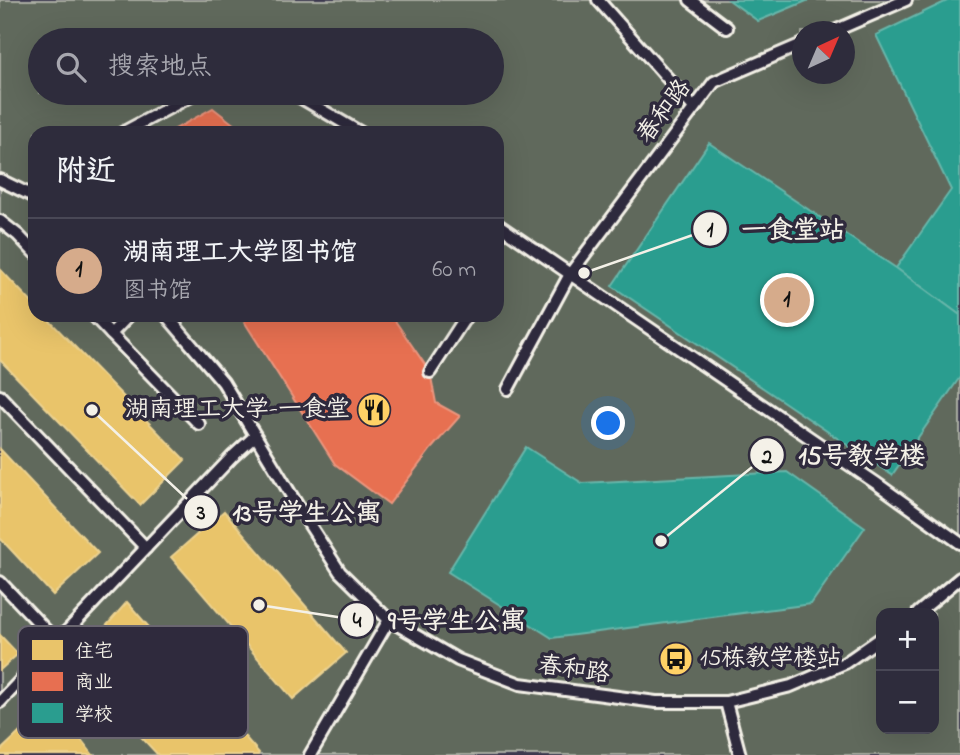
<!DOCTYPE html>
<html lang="zh">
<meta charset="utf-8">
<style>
body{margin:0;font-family:"Indie Flower","LXGW WenKai TC",sans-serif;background:#3a3847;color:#f1f3f6}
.controls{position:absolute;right:21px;bottom:21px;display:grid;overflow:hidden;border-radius:14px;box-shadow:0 7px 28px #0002}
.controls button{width:63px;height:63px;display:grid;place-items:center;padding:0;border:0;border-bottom:2px solid #494856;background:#2e2c3c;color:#f1f3f6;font:35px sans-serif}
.compass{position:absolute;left:792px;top:21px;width:63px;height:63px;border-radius:50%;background:#2e2c3c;box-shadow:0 7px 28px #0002;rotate:44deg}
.you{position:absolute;left:609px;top:424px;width:24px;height:24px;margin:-18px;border:5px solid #fff;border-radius:50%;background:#1a73e8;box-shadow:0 0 0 10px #1a73e833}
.badge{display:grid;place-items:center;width:46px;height:46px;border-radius:50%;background:#d6ab8b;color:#111;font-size:23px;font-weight:700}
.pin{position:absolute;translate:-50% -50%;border:4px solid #fff;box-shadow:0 2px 7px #0006}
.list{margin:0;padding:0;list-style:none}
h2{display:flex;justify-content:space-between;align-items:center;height:91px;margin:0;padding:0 28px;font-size:30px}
h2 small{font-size:23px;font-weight:400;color:#a7a7af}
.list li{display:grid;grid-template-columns:46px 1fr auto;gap:21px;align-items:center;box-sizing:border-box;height:105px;padding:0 28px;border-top:2px solid #494856}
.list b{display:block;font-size:26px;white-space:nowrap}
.list p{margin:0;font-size:23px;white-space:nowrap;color:#a7a7af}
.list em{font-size:23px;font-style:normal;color:#a7a7af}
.icon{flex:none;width:38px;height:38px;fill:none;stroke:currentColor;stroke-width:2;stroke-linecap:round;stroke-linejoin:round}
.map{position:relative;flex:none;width:960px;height:755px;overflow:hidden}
.search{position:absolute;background:#2e2c3c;box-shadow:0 7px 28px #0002;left:28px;top:28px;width:476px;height:77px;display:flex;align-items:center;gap:18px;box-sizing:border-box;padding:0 24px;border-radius:38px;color:#a7a7af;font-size:26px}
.panel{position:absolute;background:#2e2c3c;box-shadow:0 7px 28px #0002;left:28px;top:126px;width:476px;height:196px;border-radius:21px}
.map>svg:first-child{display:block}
</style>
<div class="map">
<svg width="960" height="755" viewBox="0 0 960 755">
<rect width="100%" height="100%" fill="#3e3a50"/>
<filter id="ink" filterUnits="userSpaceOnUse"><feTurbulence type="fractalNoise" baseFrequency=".0143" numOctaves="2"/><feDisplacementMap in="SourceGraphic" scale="14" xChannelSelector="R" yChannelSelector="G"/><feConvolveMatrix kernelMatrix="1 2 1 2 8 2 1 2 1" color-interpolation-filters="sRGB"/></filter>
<g filter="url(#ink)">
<path fill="#61695c" stroke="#aaada2" stroke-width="2" fill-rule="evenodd" d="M 0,0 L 960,0 L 960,755 L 0,755 ZM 802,32 L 844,32 L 844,74 L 802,74 ZM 40,40 L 492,40 L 492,93 L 40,93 ZM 35,133 L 497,133 L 497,315 L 35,315 ZM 881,613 L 934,613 L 934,729 L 881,729 Z"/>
<g fill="#e9c46a" stroke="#ecd290" stroke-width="2">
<polygon points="0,269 35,306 35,315 44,315 185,460 140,505 0,360"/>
<polygon points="0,449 98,553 53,595 0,538"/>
<polygon points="224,511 346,653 293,699 171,557"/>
<polygon points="127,602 259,753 258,755 158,755 73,664"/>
<polygon points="0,635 18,654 0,670"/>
<polygon points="52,702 93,755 0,755 0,751"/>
</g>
<g fill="#e76f51" stroke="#eb967e" stroke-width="2">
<polygon points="213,108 245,133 168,133"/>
<polygon points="240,315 391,315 430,372 436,403 460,416 431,449 389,504 335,464"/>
</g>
<g fill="#2a9d8f" stroke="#67b6aa" stroke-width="2">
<polygon points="729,0 809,0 758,21"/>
<polygon points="949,0 960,0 960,315 896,268 951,190 876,35"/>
<polygon points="709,143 896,268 960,315 960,377 892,475 612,286"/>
<polygon points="526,447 582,483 787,472 865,527 811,604 552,638 448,572"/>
</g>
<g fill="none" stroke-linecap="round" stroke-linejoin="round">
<defs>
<g id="lane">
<polyline points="598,0 694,108"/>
<polyline points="690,0 727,28"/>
<polyline points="832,32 906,0"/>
<polyline points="293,93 361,133"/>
<polyline points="122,133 197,93"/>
<polyline points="0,180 35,197"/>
<polyline points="0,221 18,235 35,253"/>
<polyline points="497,224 570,274 714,82 802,44"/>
<polyline points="93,315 111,334 129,315"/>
<polyline points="166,315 223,382 302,513 340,572 389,620 458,660 520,684 656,702 726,702 791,686 845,663 881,638"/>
<polyline points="111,334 199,424"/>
<polyline points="430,372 467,315"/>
<polyline points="508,389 570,274 876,483 960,543"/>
<polyline points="0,396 146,548"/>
<polyline points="0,582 57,642"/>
<polyline points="918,613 960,578"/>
<polyline points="0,702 232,457 255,436"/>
<polyline points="726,702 740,755"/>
<polyline points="310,755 389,620"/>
</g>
</defs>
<use href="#lane" stroke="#f4f1e8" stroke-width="16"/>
<use href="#lane" stroke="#2f2a3d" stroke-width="10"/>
</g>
</g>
<defs>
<symbol id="restaurant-disc" viewBox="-11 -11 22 22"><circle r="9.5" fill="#ffd166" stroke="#2f2a3d"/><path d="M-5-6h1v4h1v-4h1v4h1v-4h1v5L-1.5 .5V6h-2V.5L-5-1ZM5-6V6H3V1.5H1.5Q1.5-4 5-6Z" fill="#111"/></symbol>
<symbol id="bus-disc" viewBox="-11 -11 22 22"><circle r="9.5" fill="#ffd166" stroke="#2f2a3d"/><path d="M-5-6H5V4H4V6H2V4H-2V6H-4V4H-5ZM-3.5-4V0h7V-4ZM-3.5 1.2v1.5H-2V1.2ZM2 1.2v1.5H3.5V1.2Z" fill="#111"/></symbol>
</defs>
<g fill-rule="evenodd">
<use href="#restaurant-disc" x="355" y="391" width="38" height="38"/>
<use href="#bus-disc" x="657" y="640" width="38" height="38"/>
</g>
<g text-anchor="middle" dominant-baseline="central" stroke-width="7" stroke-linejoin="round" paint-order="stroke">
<g font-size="24" fill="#f4f1e8" stroke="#2f2a3d">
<text transform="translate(665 112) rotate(-53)">春和路</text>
<text transform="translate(574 671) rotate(8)">春和路</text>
</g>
<g font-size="24" fill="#f4f1e8" stroke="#2f2a3d" text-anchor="end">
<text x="350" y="410">湖南理工大学-一食堂</text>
<text x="700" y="659" text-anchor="start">15栋教学楼站</text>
</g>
</g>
<rect x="18" y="626" width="230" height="112" rx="10" fill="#2f2a3d" stroke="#6a6670" stroke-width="2"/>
<rect x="32" y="640" width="31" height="20" fill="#e9c46a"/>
<rect x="32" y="672" width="31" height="19" fill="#e76f51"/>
<rect x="32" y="703" width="31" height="20" fill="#2a9d8f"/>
<g font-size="19" fill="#f4f1e8">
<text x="75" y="657">住宅</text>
<text x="75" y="688">商业</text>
<text x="75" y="720">学校</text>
</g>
<path fill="none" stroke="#f4f1e8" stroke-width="2.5" d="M584 273L710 229M661 541L767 455M92 410L201 512M259 605L357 620"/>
<g fill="#f4f1e8" stroke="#2f2a3d" stroke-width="2.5">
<circle cx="584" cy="273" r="7"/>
<circle cx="661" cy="541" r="7"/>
<circle cx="92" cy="410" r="7"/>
<circle cx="259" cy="605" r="7"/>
<circle cx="710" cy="229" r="18"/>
<circle cx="767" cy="455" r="18"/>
<circle cx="201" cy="512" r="18"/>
<circle cx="357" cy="620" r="18"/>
</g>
<g font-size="21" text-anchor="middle" font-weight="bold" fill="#111">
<text x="710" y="236">1</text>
<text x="767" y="463">2</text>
<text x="201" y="519">3</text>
<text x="357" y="627">4</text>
</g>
<g font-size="26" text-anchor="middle" font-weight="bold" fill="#f4f1e8" stroke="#2f2a3d" stroke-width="7" stroke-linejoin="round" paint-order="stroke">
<text x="793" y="238">一食堂站</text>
<text x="862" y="464">15号教学楼</text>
<text x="307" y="521">13号学生公寓</text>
<text x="457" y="629">9号学生公寓</text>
</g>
</svg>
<div class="controls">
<button>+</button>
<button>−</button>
</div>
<svg class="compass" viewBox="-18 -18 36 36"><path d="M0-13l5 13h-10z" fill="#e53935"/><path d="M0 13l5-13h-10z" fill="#a7a7af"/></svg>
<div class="you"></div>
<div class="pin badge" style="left:787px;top:300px">1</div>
<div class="search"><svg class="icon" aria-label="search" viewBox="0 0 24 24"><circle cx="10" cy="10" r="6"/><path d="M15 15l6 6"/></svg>搜索地点</div>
<section class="panel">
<h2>附近<small></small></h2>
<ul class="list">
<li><span class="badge">1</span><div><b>湖南理工大学图书馆</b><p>图书馆</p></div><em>60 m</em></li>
</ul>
</section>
</div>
